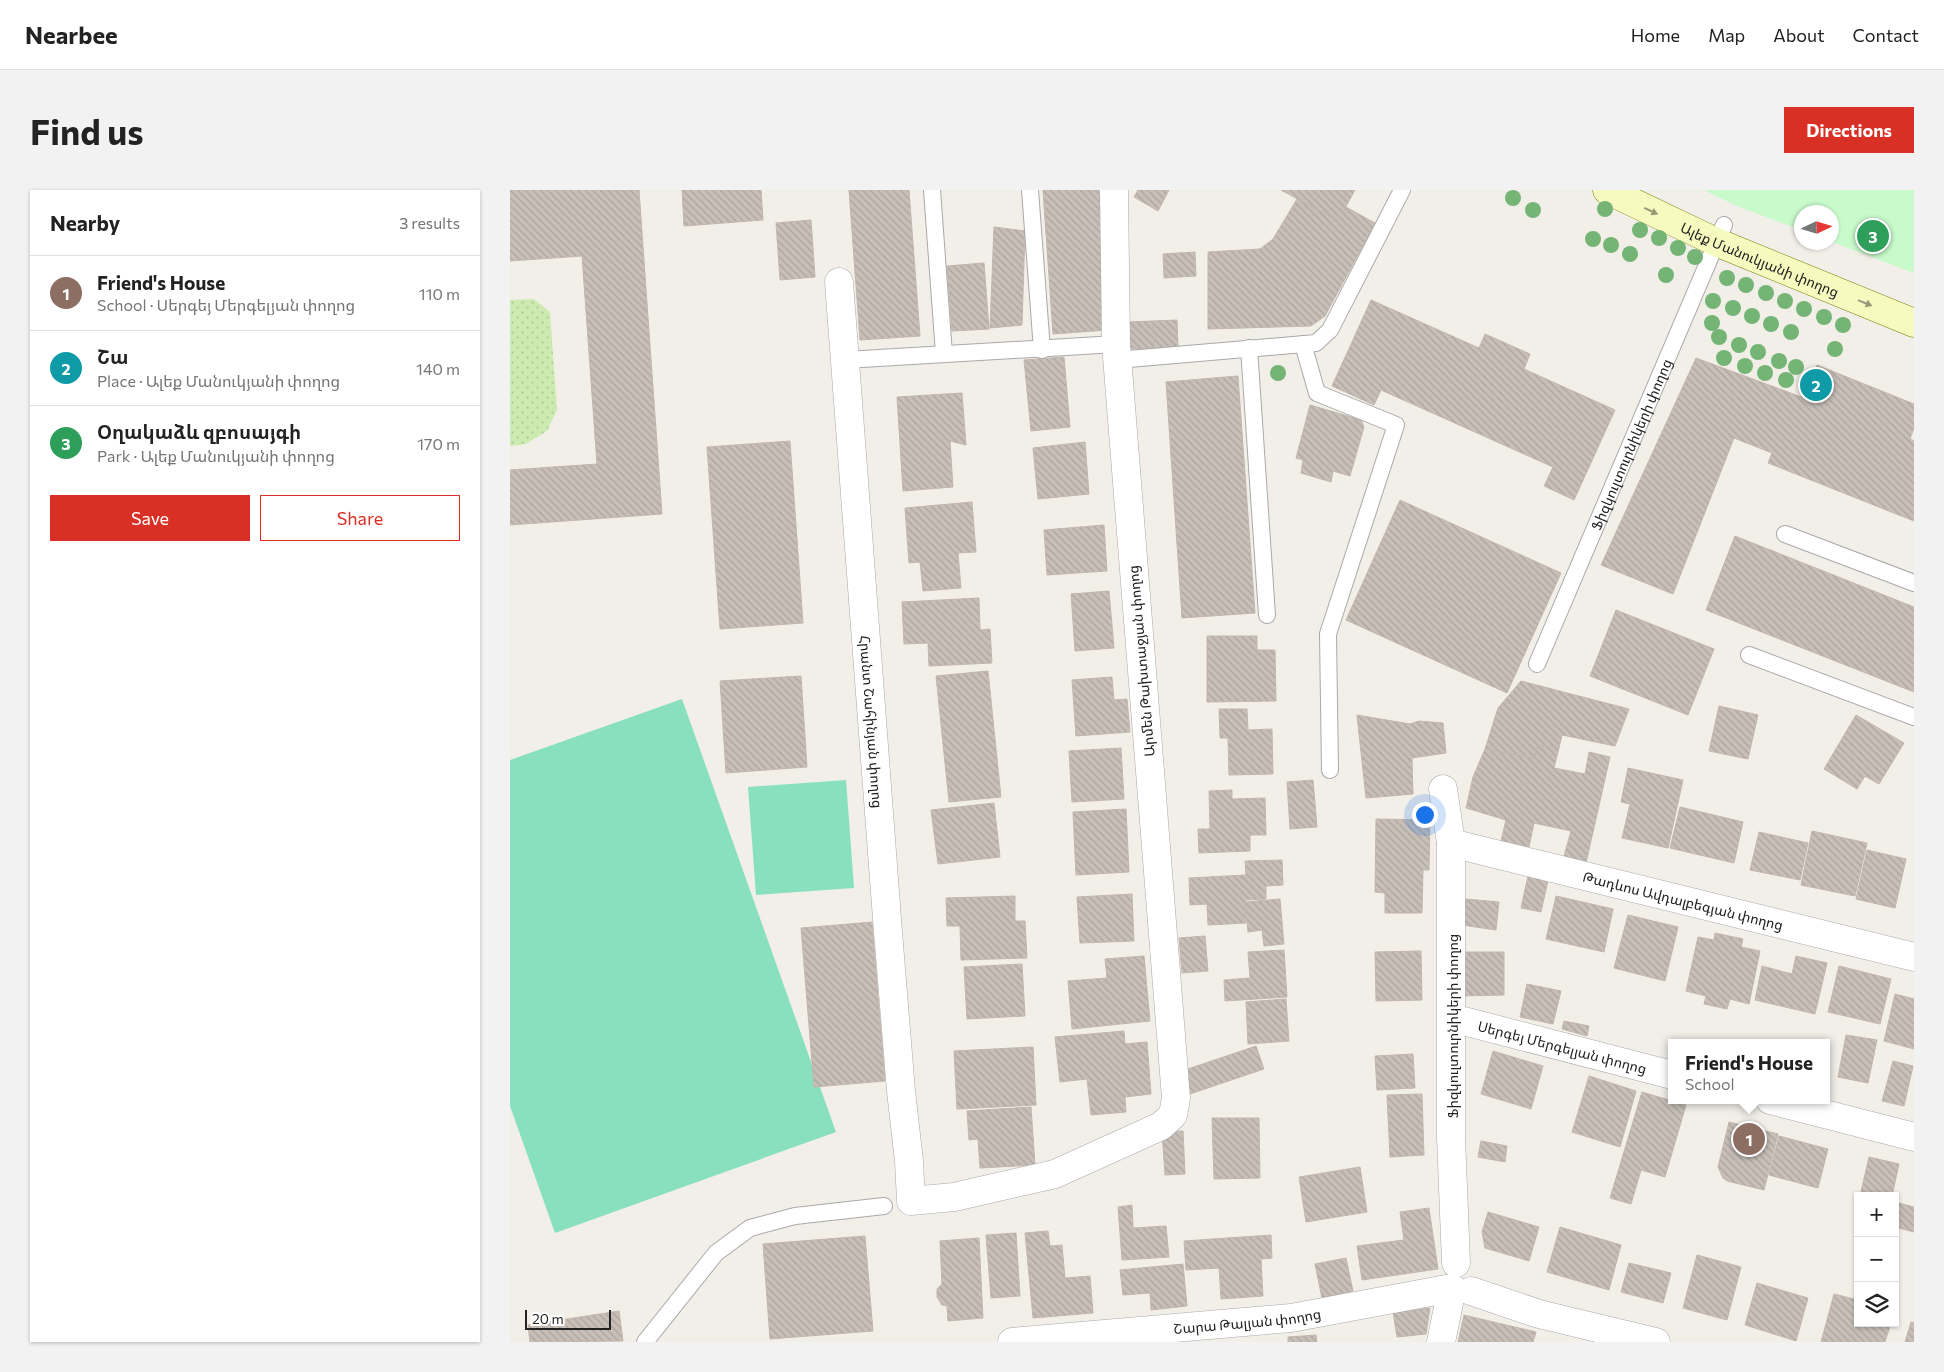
<!DOCTYPE html>
<meta charset="utf-8">
<style>
body{margin:0;font-family:Commissioner,"Noto Sans Armenian",sans-serif;background:#f2f2f2;color:#222}
.controls{position:absolute;right:15px;bottom:15px;display:grid;overflow:hidden;border-radius:0px;box-shadow:0 1px 4px #0004}
.controls button{width:45px;height:45px;display:grid;place-items:center;padding:0;border:0;border-bottom:1px solid #e0e0e0;background:#fff;color:#222;font:25px sans-serif}
.compass{position:absolute;left:1284px;top:15px;width:45px;height:45px;border-radius:50%;background:#fff;box-shadow:0 1px 4px #0004;rotate:86deg}
.scale{position:absolute;left:15px;bottom:12px;width:86px;box-sizing:border-box;padding-left:5px;border:2px solid #222;border-top:0;font-size:14px;line-height:18px;white-space:nowrap;color:#222;-webkit-text-stroke:4px #fff;paint-order:stroke}
.you{position:absolute;left:914px;top:624px;width:18px;height:18px;margin:-12px;border:4px solid #fff;border-radius:50%;background:#1a73e8;box-shadow:0 0 0 8px #1a73e833}
.badge{display:grid;place-items:center;width:32px;height:32px;border-radius:50%;background:#d93025;color:#fff;font-size:16px;font-weight:700}
.pin{position:absolute;translate:-50% -50%;border:2px solid #fff;box-shadow:0 1px 5px #0006}
.popup{position:absolute;left:1158px;top:849px;width:162px;height:65px;box-sizing:border-box;display:grid;place-content:center;border-radius:0px;background:#fff;filter:drop-shadow(0 1px 4px #0005);font-size:16px;white-space:nowrap;color:#767676}
.popup b{font-size:19px;color:#222}
.popup::after{content:'';position:absolute;left:50%;top:100%;margin-left:-10px;border:10px solid transparent;border-top-color:#fff}
.list{margin:0;padding:0;list-style:none}
h2{display:flex;justify-content:space-between;align-items:center;height:65px;margin:0;padding:0 20px;font-size:21px}
h2 small{font-size:16px;font-weight:400;color:#767676}
.list li{display:grid;grid-template-columns:32px 1fr auto;gap:15px;align-items:center;box-sizing:border-box;height:75px;padding:0 20px;border-top:1px solid #e0e0e0}
.list b{display:block;font-size:19px;white-space:nowrap}
.list p{margin:0;font-size:16px;white-space:nowrap;color:#767676}
.list em{font-size:16px;font-style:normal;color:#767676}
.actions{display:flex;gap:10px;padding:15px 20px}
.actions a{flex:1;padding:11px 0;border:1px solid #d93025;border-radius:0px;text-align:center;font-size:18px;color:#d93025}
.actions .main{background:#d93025;color:#fff}
.icon{flex:none;width:28px;height:28px;fill:none;stroke:currentColor;stroke-width:2;stroke-linecap:round;stroke-linejoin:round}
.map{position:relative;flex:none;width:1404px;height:1152px;overflow:hidden;border-radius:0px}
header{display:flex;align-items:center;gap:30px;box-sizing:border-box;height:70px;padding:0 25px;background:#fff;border-bottom:1px solid #e0e0e0}
header strong{font-size:24px}
nav{display:flex;gap:28px;margin-inline-start:auto;font-size:18px}
.intro{display:flex;align-items:center;justify-content:space-between;box-sizing:border-box;height:120px;padding:0 30px}
h1{margin:0;font-size:35px}
.button{padding:12px 22px;border-radius:0px;background:#d93025;color:#fff;font-size:18px;font-weight:700}
main{display:flex;gap:30px;padding:0 30px}
aside{flex:1;background:#fff;border-radius:0px;box-shadow:0 1px 4px #0004}
.map>svg:first-child{display:block}
</style>
<header>
<strong>Nearbee</strong>
<nav><a>Home</a><a>Map</a><a>About</a><a>Contact</a></nav>
</header>
<div class="intro"><h1>Find us</h1><a class="button">Directions</a></div>
<main>
<aside>
<h2>Nearby<small>3 results</small></h2>
<ul class="list">
<li><span class="badge" style="background:#8d6e63">1</span><div><b>Friend's House</b><p>School · Սերգեյ Մերգելյան փողոց</p></div><em>110 m</em></li>
<li><span class="badge" style="background:#0f9aa8">2</span><div><b>Շա</b><p>Place · Ալեք Մանուկյանի փողոց</p></div><em>140 m</em></li>
<li><span class="badge" style="background:#2e9e5b">3</span><div><b>Օղակաձև զբոսայգի</b><p>Park · Ալեք Մանուկյանի փողոց</p></div><em>170 m</em></li>
</ul>
<div class="actions"><a class="main">Save</a><a>Share</a></div>
</aside>
<div class="map">
<svg width="1404" height="1152" viewBox="0 0 1404 1152">
<defs>
<pattern id="grass-dots" width="8" height="8" patternUnits="userSpaceOnUse" patternTransform="scale(1.25)"><rect width="8" height="8" fill="#cdebb0"/><path d="M2 2h.1M6 6h.1" fill="none" stroke="#b0c997" stroke-width="1.8" stroke-linecap="round"/></pattern>
<pattern id="building-back-hatch" width="6" height="6" patternUnits="userSpaceOnUse" patternTransform="scale(1.25)"><rect width="6" height="6" fill="#c7bfb8"/><path d="M-1 5l2 2M0 0l6 6M5-1l2 2" fill="none" stroke="#aba49e"/></pattern>
</defs>
<rect width="100%" height="100%" fill="#f2efe9"/>
<polygon fill="url(#grass-dots)" points="24,109 40,122 47,220 37,241 16,254 0,256 0,110"/>
<polygon fill="#c8facc" points="1194,0 1404,0 1404,83 1322,52 1322,22 1292,22 1291,40 1227,16"/>
<g fill="#88e0be">
<polygon points="172,509 326,942 45,1043 0,916 0,570"/>
<polygon points="336,590 344,698 246,705 238,597"/>
</g>
<g fill="url(#building-back-hatch)" stroke="#c4b6ab">
<polygon points="0,0 129,0 152,324 0,335 0,280 87,274 72,66 0,71"/>
<polygon points="172,0 251,0 253,30 174,36"/>
<polygon points="339,0 399,0 410,146 350,150"/>
<polygon points="533,0 589,0 598,140 543,144"/>
<polygon points="628,0 659,0 648,21 624,7"/>
<polygon points="771,0 845,0 828,31"/>
<polygon points="787,9 828,31 836,17 865,33 815,126 801,136 698,139 698,62 750,59 763,49"/>
<polygon points="301,30 305,87 270,90 266,33"/>
<polygon points="484,37 515,41 512,135 480,138"/>
<polygon points="685,62 686,86 654,88 653,64"/>
<polygon points="474,73 479,139 442,141 437,76"/>
<polygon points="861,110 969,158 975,144 1020,164 1014,179 1105,220 1064,310 1034,296 1043,277 871,200 864,215 822,196"/>
<polygon points="667,130 668,157 644,158 643,131"/>
<polygon points="643,131 644,158 618,159 617,132"/>
<polygon points="554,167 560,237 521,241 514,170"/>
<polygon points="1186,168 1294,208 1307,175 1404,214 1404,238 1400,249 1404,251 1404,331 1258,273 1262,263 1224,248 1163,404 1091,375"/>
<polygon points="728,186 745,423 672,428 656,192"/>
<polygon points="452,203 456,255 440,251 443,297 393,301 387,207"/>
<polygon points="800,215 851,230 854,237 840,286 823,281 821,292 791,283 793,270 786,268"/>
<polygon points="280,251 293,433 210,439 197,257"/>
<polygon points="575,252 579,304 528,309 523,258"/>
<polygon points="890,310 1051,383 997,503 836,430"/>
<polygon points="462,312 466,362 448,363 451,398 413,401 410,372 399,373 395,318"/>
<polygon points="594,335 597,381 537,385 534,340"/>
<polygon points="1225,346 1404,417 1404,502 1196,420"/>
<polygon points="599,401 604,458 565,461 561,404"/>
<polygon points="469,408 470,440 480,439 482,473 419,476 418,453 394,454 392,412"/>
<polygon points="1106,420 1204,459 1178,525 1080,486"/>
<polygon points="697,446 747,446 747,460 765,460 766,511 697,512"/>
<polygon points="478,481 491,607 439,612 426,486"/>
<polygon points="291,486 297,577 216,583 210,491"/>
<polygon points="602,487 604,510 617,509 620,542 566,546 562,490"/>
<polygon points="1011,491 1119,519 1105,556 1052,545 1049,558 1029,555 1023,568 975,559 988,518"/>
<polygon points="1209,516 1248,525 1238,569 1199,561"/>
<polygon points="709,519 737,519 738,540 762,539 763,584 719,585 718,548 710,548"/>
<polygon points="847,525 900,534 909,531 933,533 936,563 902,568 903,604 856,608"/>
<polygon points="1346,525 1394,553 1369,594 1355,586 1347,599 1314,579"/>
<polygon points="1029,555 1049,558 1044,578 1075,584 1079,562 1100,567 1076,673 1054,666 1061,641 1024,633 1019,657 991,651 996,630 956,618 963,587 975,559 1023,568"/>
<polygon points="611,558 614,609 562,612 559,561"/>
<polygon points="1118,578 1173,590 1158,658 1112,648 1120,614 1111,612"/>
<polygon points="803,590 807,637 780,639 777,592"/>
<polygon points="722,600 722,609 755,608 756,645 740,645 740,661 689,663 688,639 700,639 699,601"/>
<polygon points="484,613 490,667 428,674 421,620"/>
<polygon points="1170,617 1233,632 1224,673 1160,658"/>
<polygon points="616,619 619,682 566,685 563,622"/>
<polygon points="866,629 920,630 919,680 913,680 912,723 875,723 875,703 865,702"/>
<polygon points="1302,641 1357,653 1345,706 1291,695"/>
<polygon points="1249,642 1298,653 1290,690 1240,680"/>
<polygon points="1357,660 1396,669 1385,718 1346,709"/>
<polygon points="772,670 773,695 756,696 756,709 735,710 736,733 698,735 697,714 680,715 679,688 736,685 735,671"/>
<polygon points="1019,681 1039,686 1031,722 1011,718"/>
<polygon points="622,704 624,751 570,753 567,707"/>
<polygon points="505,706 505,731 515,731 517,768 451,770 450,736 437,736 436,708"/>
<polygon points="1046,706 1103,719 1094,762 1036,749"/>
<polygon points="770,709 774,754 754,756 752,740 738,742 735,712"/>
<polygon points="956,709 989,712 986,740 952,735"/>
<polygon points="1118,725 1168,737 1155,791 1104,778"/>
<polygon points="362,732 375,891 304,897 291,738"/>
<polygon points="1205,743 1233,749 1231,757 1250,761 1239,814 1220,809 1217,819 1194,814 1196,806 1176,801 1188,747 1204,750"/>
<polygon points="695,746 698,781 672,783 669,748"/>
<polygon points="774,760 777,807 715,811 714,790 740,788 738,762"/>
<polygon points="911,761 912,810 866,811 865,762"/>
<polygon points="952,762 994,762 994,805 952,806"/>
<polygon points="634,766 640,831 562,839 558,791 597,788 595,769"/>
<polygon points="1286,766 1317,773 1305,824 1245,810 1252,776 1282,784"/>
<polygon points="512,774 515,826 457,829 454,777"/>
<polygon points="1329,776 1381,789 1370,834 1318,822"/>
<polygon points="1017,794 1051,801 1043,834 1010,827"/>
<polygon points="1385,804 1404,809 1404,859 1374,851"/>
<polygon points="776,809 779,851 738,854 736,812"/>
<polygon points="1054,831 1079,836 1077,846 1052,839"/>
<polygon points="614,841 615,854 637,852 641,904 615,907 616,922 581,925 577,889 550,892 545,847"/>
<polygon points="1336,845 1367,850 1358,893 1328,887"/>
<polygon points="746,856 754,879 680,904 672,881"/>
<polygon points="523,857 526,915 447,919 444,861"/>
<polygon points="983,861 1033,876 1021,919 971,904"/>
<polygon points="903,864 905,898 867,900 865,866"/>
<polygon points="1383,871 1403,876 1394,916 1372,911"/>
<polygon points="1079,886 1126,901 1110,957 1062,942"/>
<polygon points="1132,902 1176,915 1155,987 1131,980 1121,1014 1100,1008"/>
<polygon points="912,904 914,965 880,967 877,905"/>
<polygon points="521,917 525,975 470,978 468,949 459,950 457,921"/>
<polygon points="702,928 749,928 750,988 704,989"/>
<polygon points="1219,932 1268,944 1254,1000 1217,991 1213,988 1208,977"/>
<polygon points="673,941 675,984 655,985 652,942"/>
<polygon points="1269,946 1318,959 1308,998 1259,985"/>
<polygon points="971,951 997,956 995,972 968,967"/>
<polygon points="1359,967 1389,974 1382,1006 1350,1006"/>
<polygon points="850,977 857,1022 796,1032 789,987"/>
<polygon points="1385,1012 1404,1017 1404,1042 1385,1037"/>
<polygon points="622,1015 623,1038 656,1036 659,1067 612,1070 608,1017"/>
<polygon points="919,1018 928,1079 852,1090 847,1056 894,1050 890,1022"/>
<polygon points="978,1022 1029,1037 1019,1071 975,1058 972,1042"/>
<polygon points="1050,1037 1111,1055 1099,1100 1037,1082"/>
<polygon points="538,1041 540,1056 552,1055 555,1088 580,1086 583,1123 523,1128 515,1043"/>
<polygon points="506,1043 510,1106 481,1108 476,1045"/>
<polygon points="761,1045 762,1068 751,1069 753,1106 711,1109 709,1078 676,1080 674,1051"/>
<polygon points="355,1046 363,1141 260,1149 253,1054"/>
<polygon points="469,1048 473,1128 438,1131 437,1116 432,1115 427,1107 427,1099 432,1094 430,1051"/>
<polygon points="1187,1065 1231,1077 1217,1130 1173,1118"/>
<polygon points="836,1068 843,1101 812,1108 805,1074"/>
<polygon points="1119,1073 1161,1083 1153,1113 1111,1102"/>
<polygon points="673,1074 677,1116 641,1120 640,1103 613,1105 610,1080"/>
<polygon points="1247,1093 1298,1108 1286,1151 1235,1135"/>
<polygon points="1324,1104 1348,1110 1348,1133 1381,1133 1375,1152 1311,1152"/>
<polygon points="920,1118 916,1144 887,1147 883,1122"/>
<polygon points="109,1121 113,1151 20,1152 18,1135"/>
<polygon points="954,1125 1026,1142 1023,1152 948,1152"/>
<polygon points="1401,1132 1404,1133 1404,1152 1395,1152"/>
<polygon points="806,1145 807,1152 778,1152 778,1147"/>
</g>
<g fill="none" stroke-linecap="round" stroke-linejoin="round">
<defs>
<g id="lane">
<polyline points="422,0 434,164"/>
<polyline points="520,0 532,160"/>
<polyline points="793,154 807,203 886,235 818,444 820,580"/>
<polyline points="739,158 757,425"/>
<polyline points="335,170 606,154"/>
<polyline points="607,170 806,153 820,140 892,0"/>
<polyline points="1275,344 1404,393"/>
<polyline points="1239,465 1404,527"/>
<path id="s1" d="M 1027,474 L 1214,35"/>
<polyline points="135,1152 206,1063 240,1038 285,1026 374,1016"/>
</g>
<g id="street">
<path id="s2" d="M 329,92 L 378,742 L 391,901 L 399,971 L 401,1011 L 444,1007 L 545,984 L 651,936 L 663,925 L 666,908 L 606,154 L 604,0"/>
<polyline points="933,599 941,653 941,947 946,1073"/>
<path id="s3" d="M 941,653 L 1404,767"/>
<path id="s4" d="M 942,828 L 1162,885"/>
<polyline points="1260,910 1404,947"/>
<polyline points="961,1101 1029,1124 1146,1152"/>
<path id="s5" d="M 502,1152 L 781,1128 L 942,1098 L 931,1152"/>
</g>
<g id="secondary">
<path id="s6" d="M 1097,0 L 1206,52 L 1404,133"/>
</g>
</defs>
<use href="#lane" stroke="#a9a9a9" stroke-width="18"/>
<use href="#street" stroke="#a9a9a9" stroke-width="29"/>
<use href="#secondary" stroke="#707d05" stroke-width="29"/>
<use href="#lane" stroke="#fff" stroke-width="16"/>
<use href="#street" stroke="#fff" stroke-width="28"/>
<use href="#secondary" stroke="#f7fabf" stroke-width="28"/>
</g>
<g fill="#74b475">
<circle cx="1003" cy="8" r="8"/>
<circle cx="1095" cy="19" r="8"/>
<circle cx="1023" cy="20" r="8"/>
<circle cx="1130" cy="40" r="8"/>
<circle cx="1149" cy="48" r="8"/>
<circle cx="1083" cy="49" r="8"/>
<circle cx="1101" cy="55" r="8"/>
<circle cx="1168" cy="58" r="8"/>
<circle cx="1120" cy="64" r="8"/>
<circle cx="1185" cy="67" r="8"/>
<circle cx="1156" cy="85" r="8"/>
<circle cx="1217" cy="88" r="8"/>
<circle cx="1236" cy="95" r="8"/>
<circle cx="1256" cy="103" r="8"/>
<circle cx="1203" cy="111" r="8"/>
<circle cx="1275" cy="111" r="8"/>
<circle cx="1223" cy="118" r="8"/>
<circle cx="1294" cy="119" r="8"/>
<circle cx="1242" cy="126" r="8"/>
<circle cx="1314" cy="127" r="8"/>
<circle cx="1202" cy="133" r="8"/>
<circle cx="1261" cy="134" r="8"/>
<circle cx="1333" cy="135" r="8"/>
<circle cx="1281" cy="142" r="8"/>
<circle cx="1209" cy="147" r="8"/>
<circle cx="1229" cy="155" r="8"/>
<circle cx="1325" cy="159" r="8"/>
<circle cx="1248" cy="162" r="8"/>
<circle cx="1214" cy="168" r="8"/>
<circle cx="1269" cy="171" r="8"/>
<circle cx="1235" cy="176" r="8"/>
<circle cx="1286" cy="177" r="8"/>
<circle cx="768" cy="183" r="8"/>
<circle cx="1255" cy="183" r="8"/>
<circle cx="1276" cy="190" r="8"/>
</g>
<defs><path id="oneway-solid" d="M-6-.8H1V-3.2L6.5 0L1 3.2V.8H-6Z" transform="scale(1.25)"/></defs>
<g fill="#979978">
<use href="#oneway-solid" transform="translate(1141 21) rotate(25)"/>
<use href="#oneway-solid" transform="translate(1355 113) rotate(22)"/>
</g>
<g text-anchor="middle" dominant-baseline="central" stroke-width="4" stroke-linejoin="round" paint-order="stroke">
<g font-size="14" fill="#222" stroke="#fff">
<text stroke="none"><textPath href="#s6" startOffset="168">Ալեք Մանուկյանի փողոց</textPath></text>
<text stroke="none"><textPath href="#s1" startOffset="239">Ֆիզկուլտուրնիկերի փողոց</textPath></text>
<text transform="translate(631 471) rotate(-95)">Արմեն Թախտաջյան փողոց</text>
<text stroke="none"><textPath href="#s2" startOffset="441">Հրանտ Շահինյան փողոց</textPath></text>
<text stroke="none"><textPath href="#s3" startOffset="239">Թադևոս Ավդալբեգյան փողոց</textPath></text>
<text transform="translate(942 836) rotate(-90)">Ֆիզկուլտուրնիկերի փողոց</text>
<text stroke="none"><textPath href="#s4" startOffset="114">Սերգեյ Մերգելյան փողոց</textPath></text>
<text stroke="none"><textPath href="#s5" startOffset="236">Շարա Թալյան փողոց</textPath></text>
</g>
</g>
</svg>
<div class="controls">
<button>+</button>
<button>−</button>
<button><svg class="icon" aria-label="layers" viewBox="0 0 24 24"><path d="M12 4l9 5-9 5-9-5zM3 14l9 5 9-5"/></svg></button>
</div>
<svg class="compass" viewBox="-18 -18 36 36"><path d="M0-13l5 13h-10z" fill="#e53935"/><path d="M0 13l5-13h-10z" fill="#767676"/></svg>
<div class="scale">20 m</div>
<div class="you"></div>
<div class="pin badge" style="left:1239px;top:949px;background:#8d6e63">1</div>
<div class="popup"><b>Friend's House</b>School</div>
<div class="pin badge" style="left:1306px;top:195px;background:#0f9aa8">2</div>
<div class="pin badge" style="left:1363px;top:46px;background:#2e9e5b">3</div>
</div>
</main>
